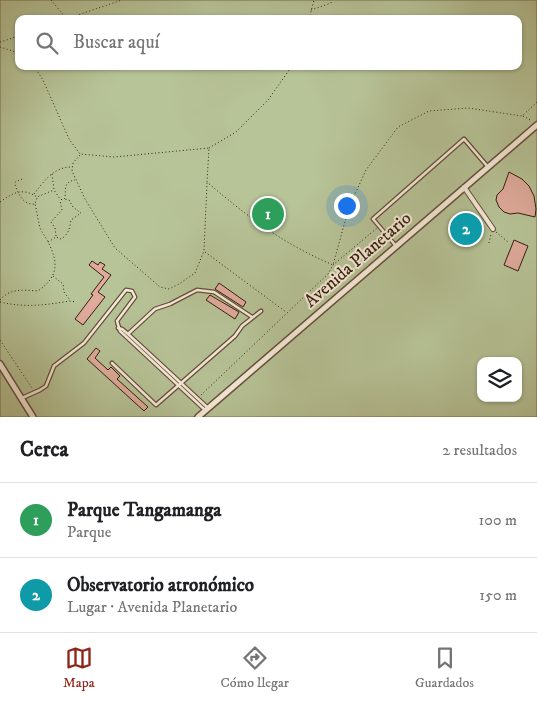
<!DOCTYPE html>
<html lang="es">
<meta charset="utf-8">
<style>
body{margin:0;font-family:"IM FELL DW Pica",serif;background:#f6f6f6;color:#202124}
.controls{position:absolute;right:15px;bottom:15px;display:grid;overflow:hidden;border-radius:10px;box-shadow:0 1px 4px #0004}
.controls button{width:45px;height:45px;display:grid;place-items:center;padding:0;border:0;border-bottom:1px solid #e0e0e0;background:#fff;color:#202124;font:25px sans-serif}
.you{position:absolute;left:346px;top:205px;width:18px;height:18px;margin:-12px;border:4px solid #fff;border-radius:50%;background:#1a73e8;box-shadow:0 0 0 8px #1a73e833}
.badge{display:grid;place-items:center;width:32px;height:32px;border-radius:50%;background:#8f2418;color:#fff;font-size:16px;font-weight:700}
.pin{position:absolute;translate:-50% -50%;border:2px solid #fff;box-shadow:0 1px 5px #0006}
.list{margin:0;padding:0;list-style:none}
h2{display:flex;justify-content:space-between;align-items:center;height:65px;margin:0;padding:0 20px;font-size:21px}
h2 small{font-size:16px;font-weight:400;color:#757577}
.list li{display:grid;grid-template-columns:32px 1fr auto;gap:15px;align-items:center;box-sizing:border-box;height:75px;padding:0 20px;border-top:1px solid #e0e0e0}
.list b{display:block;font-size:19px;white-space:nowrap}
.list p{margin:0;font-size:16px;white-space:nowrap;color:#757577}
.list em{font-size:16px;font-style:normal;color:#757577}
.icon{flex:none;width:28px;height:28px;fill:none;stroke:currentColor;stroke-width:2;stroke-linecap:round;stroke-linejoin:round}
.map{position:relative;flex:none;width:537px;height:417px;overflow:hidden}
.search{position:absolute;background:#fff;box-shadow:0 1px 4px #0004;left:15px;right:15px;top:15px;height:55px;display:flex;align-items:center;gap:12px;box-sizing:border-box;padding:0 18px;border-radius:10px;color:#757577;font-size:19px}
.sheet{height:215px;background:#fff}
nav{display:flex;justify-content:space-around;align-items:center;box-sizing:border-box;height:70px;border-top:1px solid #e0e0e0;background:#fff;font-size:14px;color:#757577}
nav a{display:grid;justify-items:center;gap:2px}
nav .on{color:#8f2418}
.map>svg:first-child{display:block}
</style>
<div class="map">
<svg width="537" height="417" viewBox="0 0 537 417">
<rect width="100%" height="100%" fill="#f2e3c8"/>
<filter id="stains"><feTurbulence type="fractalNoise" baseFrequency=".004" numOctaves="4"/><feColorMatrix values="0 0 0 0 .2 0 0 0 0 .09 0 0 0 0 .02 0 0 0 .5 -.17"/></filter>
<radialGradient id="worn" r=".72"><stop offset=".6" stop-color="#630" stop-opacity="0"/><stop offset="1" stop-color="#630" stop-opacity=".3"/></radialGradient>
<path fill="#b7c498" stroke="#767052" fill-rule="evenodd" d="M 0,0 L 537,0 L 537,417 L 0,417 ZM 19,19 L 518,19 L 518,66 L 19,66 ZM 481,361 L 518,361 L 518,398 L 481,398 Z"/>
<g fill="#e0ab9d" stroke="#341d0d">
<polygon points="509,172 522,179 529,186 534,196 536,209 535,217 518,213 510,214 504,212 499,207 496,200 497,195 503,189"/>
<polygon points="458,216 469,217 474,221 479,231 479,237 472,235 469,239 464,242 455,239 452,233 456,225 452,219"/>
<polygon points="514,240 528,246 518,271 504,265"/>
<polygon points="92,261 98,265 100,262 105,265 102,269 111,275 98,292 105,297 83,325 75,319 93,295 91,294 104,277 89,265"/>
<polygon points="219,283 246,302 243,307 215,289"/>
<polygon points="210,295 239,312 235,319 206,300"/>
<polygon points="96,348 100,351 95,358 108,370 111,367 120,376 117,379 148,407 144,411 87,359"/>
</g>
<g fill="none" stroke-linecap="round" stroke-linejoin="round">
<defs>
<g id="service">
<polyline points="396,246 373,219 464,139 488,167"/>
<polyline points="118,328 122,329 128,334 208,408"/>
<polyline points="128,334 155,309 170,304 197,290 214,292 252,317"/>
<polyline points="112,363 156,405 235,336 242,326 261,311"/>
<polyline points="22,398 40,390 46,386 54,366 84,343 126,290 132,291 135,297 117,321 120,331 205,410"/>
</g>
<polyline id="pedestrian" points="464,187 493,229"/>
<g id="minor">
<polyline points="0,364 33,417"/>
<polyline points="198,417 537,125"/>
</g>
</defs>
<use href="#service" stroke="#644e3c" stroke-width="5"/>
<use href="#pedestrian" stroke="#644e3c" stroke-width="6"/>
<use href="#minor" stroke="#644e3c" stroke-width="8"/>
<g stroke="#341d0d" stroke-width="1" stroke-dasharray="1 2.5" stroke-linecap="butt">
<polyline points="51,0 66,18"/>
<polyline points="311,10 331,3 332,0"/>
<polyline points="66,19 122,0"/>
<polyline points="309,19 314,0"/>
<polyline points="0,42 19,36"/>
<polyline points="0,47 19,53"/>
<path d="M 34,66 L 43,80 L 69,139 L 80,154 L 114,157 L 209,148 L 207,182 C 249,218 282,243 333,265 L 349,207 L 366,170 L 398,127 L 429,111 L 468,108 L 522,116 L 537,102"/>
<polyline points="523,116 532,121"/>
<polyline points="209,148 236,132 268,100 292,66"/>
<polyline points="80,155 73,163 72,171 85,199 115,248 160,287 169,289 179,284 195,273 204,251 207,183"/>
<path d="M 52,174 L 54,190 L 60,199 L 63,200 L 65,198 C 66,189 63,182 75,180"/>
<path d="M 22,179 L 15,182 L 15,185 C 19,195 23,205 35,204 L 37,198"/>
<path d="M 34,194 C 44,181 54,167 71,167"/>
<path d="M 0,202 C 13,193 22,187 37,197 L 54,190"/>
<polyline points="496,232 508,242"/>
<polyline points="56,236 55,228 51,222 62,210 60,200"/>
<path d="M 48,242 L 56,237 L 61,239 C 68,235 70,228 71,220 L 81,213 L 73,207 L 69,200 L 64,199"/>
<polyline points="489,243 491,234"/>
<polyline points="205,252 286,312"/>
<polyline points="53,276 63,284 64,292 70,300"/>
<path d="M 0,300 C 10,288 23,290 38,291 C 58,277 59,263 48,242 C 46,237 42,233 40,228 C 38,220 37,212 35,204"/>
<path d="M 0,302 C 26,308 45,305 70,301 L 76,302"/>
<polyline points="0,340 32,388"/>
<polyline points="201,395 328,274 333,265 377,228"/>
</g>
<use href="#service" stroke="#f7eddb" stroke-width="2.5"/>
<use href="#pedestrian" stroke="#f7eddb" stroke-width="4"/>
<use href="#minor" stroke="#f7eddb" stroke-width="5"/>
</g>
<g text-anchor="middle" dominant-baseline="central" stroke-width="4" stroke-linejoin="round" paint-order="stroke">
<g font-size="18" fill="#341d0d" stroke="#f7eddb">
<text transform="translate(358 260) rotate(-41)">Avenida Planetario</text>
</g>
</g>
<rect width="100%" height="100%" filter="url(#stains)"/>
<rect width="100%" height="100%" fill="url(#worn)"/>
</svg>
<div class="controls">
<button><svg class="icon" aria-label="layers" viewBox="0 0 24 24"><path d="M12 4l9 5-9 5-9-5zM3 14l9 5 9-5"/></svg></button>
</div>
<div class="you"></div>
<div class="pin badge" style="left:268px;top:214px;background:#2e9e5b">1</div>
<div class="pin badge" style="left:466px;top:229px;background:#0f9aa8">2</div>
<div class="search"><svg class="icon" aria-label="search" viewBox="0 0 24 24"><circle cx="10" cy="10" r="6"/><path d="M15 15l6 6"/></svg>Buscar aquí</div>
</div>
<section class="sheet">
<h2>Cerca<small>2 resultados</small></h2>
<ul class="list">
<li><span class="badge" style="background:#2e9e5b">1</span><div><b>Parque Tangamanga</b><p>Parque</p></div><em>100 m</em></li>
<li><span class="badge" style="background:#0f9aa8">2</span><div><b>Observatorio atronómico</b><p>Lugar · Avenida Planetario</p></div><em>150 m</em></li>
</ul>
</section>
<nav>
<a class="on"><svg class="icon" aria-label="map" viewBox="0 0 24 24"><path d="M3 6l6-2 6 2 6-2v14l-6 2-6-2-6 2zM9 4v14M15 6v14"/></svg>Mapa</a>
<a><svg class="icon" aria-label="directions" viewBox="0 0 24 24"><path d="M12 3l9 9-9 9-9-9zM9 14v-3h6M13 9l2 2-2 2"/></svg>Cómo llegar</a>
<a><svg class="icon" aria-label="saved" viewBox="0 0 24 24"><path d="M7 4h10v16l-5-4-5 4z"/></svg>Guardados</a>
</nav>
